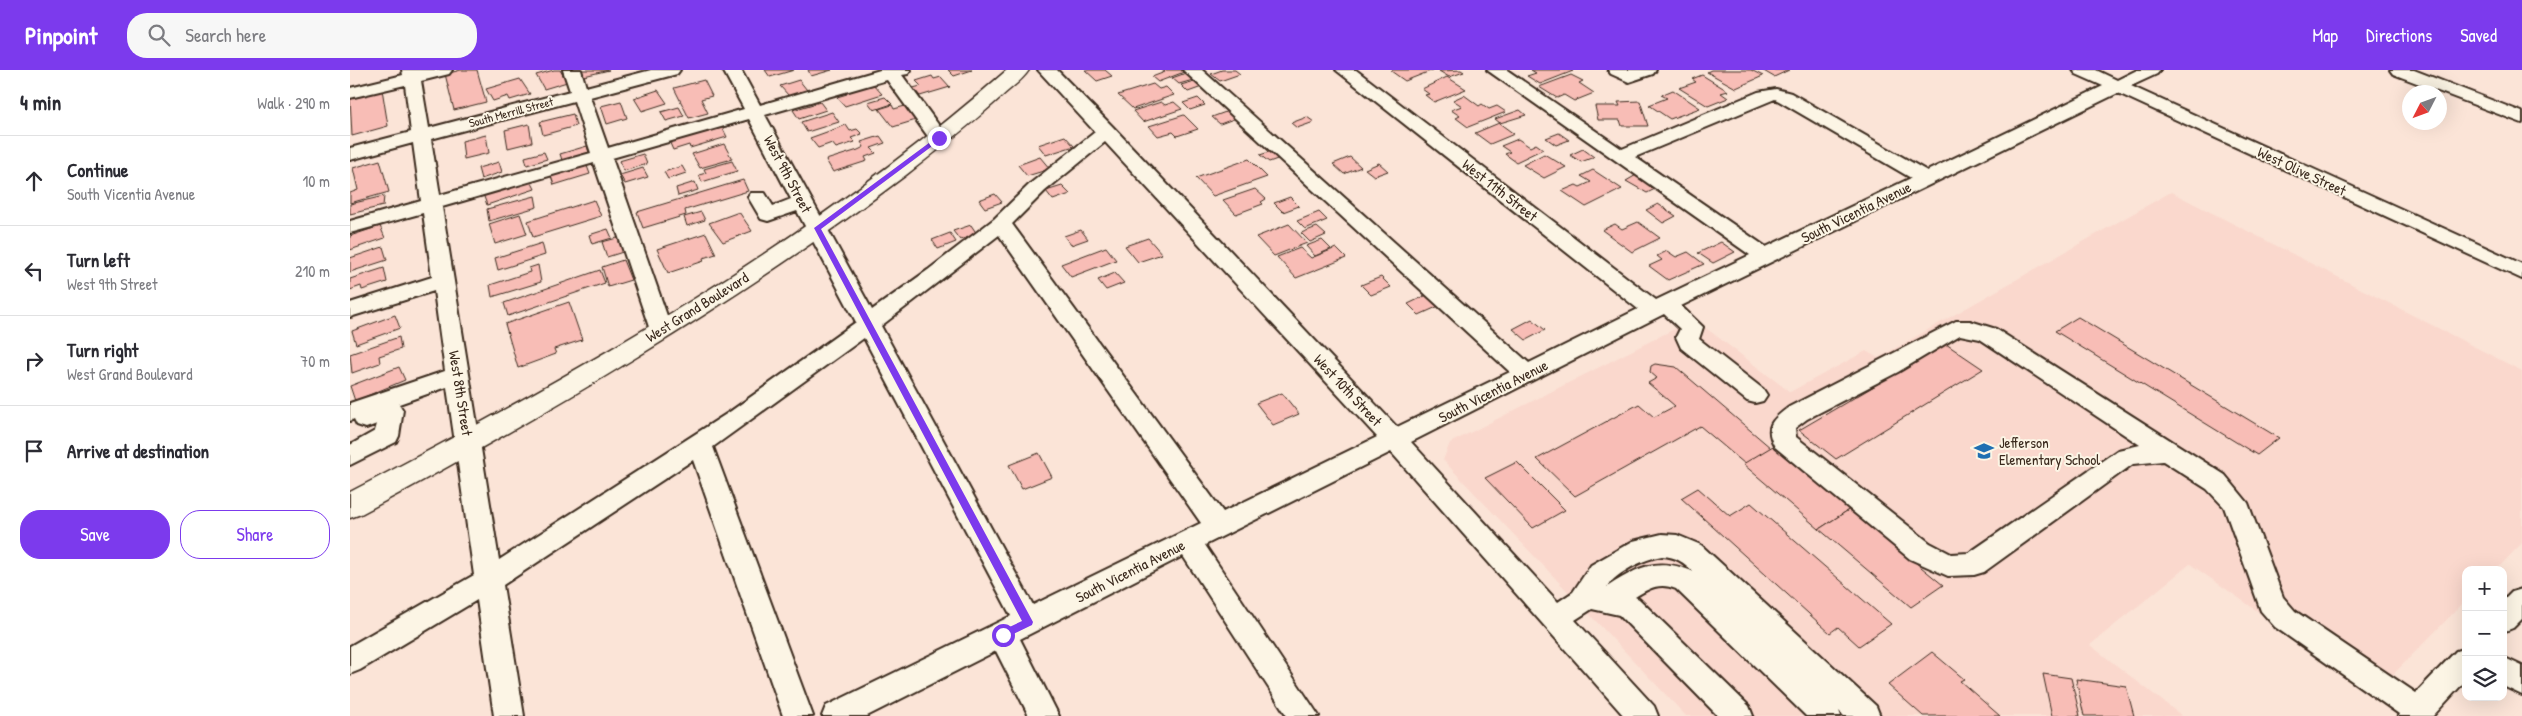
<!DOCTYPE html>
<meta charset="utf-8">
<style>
body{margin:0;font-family:"Patrick Hand",sans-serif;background:#f7f7f7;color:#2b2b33}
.controls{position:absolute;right:15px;bottom:15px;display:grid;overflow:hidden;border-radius:10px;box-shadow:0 5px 20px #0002}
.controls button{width:45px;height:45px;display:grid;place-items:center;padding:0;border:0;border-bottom:1px solid #e1e1e2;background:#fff;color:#2b2b33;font:25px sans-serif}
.compass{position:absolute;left:2052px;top:15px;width:45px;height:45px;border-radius:50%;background:#fff;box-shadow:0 5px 20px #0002;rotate:228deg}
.stop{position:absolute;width:15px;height:15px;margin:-11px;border:4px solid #7c3aed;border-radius:50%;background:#fff}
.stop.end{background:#7c3aed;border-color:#fff;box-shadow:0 1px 5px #0008}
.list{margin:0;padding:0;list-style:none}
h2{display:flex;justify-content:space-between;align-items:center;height:65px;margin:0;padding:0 20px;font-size:21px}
h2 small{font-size:16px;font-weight:400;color:#7c7c81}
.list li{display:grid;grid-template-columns:32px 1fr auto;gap:15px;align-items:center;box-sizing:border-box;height:90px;padding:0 20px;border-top:1px solid #e1e1e2}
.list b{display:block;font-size:19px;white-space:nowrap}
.list p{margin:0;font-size:16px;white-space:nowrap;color:#7c7c81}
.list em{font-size:16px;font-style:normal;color:#7c7c81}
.actions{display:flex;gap:10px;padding:15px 20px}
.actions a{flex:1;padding:11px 0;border:1px solid #7c3aed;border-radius:20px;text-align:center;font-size:18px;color:#7c3aed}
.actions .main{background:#7c3aed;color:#fff}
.icon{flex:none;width:28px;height:28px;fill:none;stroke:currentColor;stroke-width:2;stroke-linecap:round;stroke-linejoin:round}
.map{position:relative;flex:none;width:2172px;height:646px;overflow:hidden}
header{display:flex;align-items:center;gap:30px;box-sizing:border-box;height:70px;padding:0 25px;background:#7c3aed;color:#fff}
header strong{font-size:24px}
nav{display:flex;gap:28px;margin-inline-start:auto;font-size:18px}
.search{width:350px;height:45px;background:#f7f7f7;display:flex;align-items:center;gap:12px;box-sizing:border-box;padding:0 18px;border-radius:20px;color:#7c7c81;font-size:19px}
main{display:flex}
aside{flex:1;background:#fff}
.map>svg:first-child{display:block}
</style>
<header>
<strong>Pinpoint</strong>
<div class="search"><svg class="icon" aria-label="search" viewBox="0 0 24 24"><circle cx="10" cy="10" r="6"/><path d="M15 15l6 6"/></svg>Search here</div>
<nav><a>Map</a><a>Directions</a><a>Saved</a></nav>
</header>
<main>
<aside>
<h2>4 min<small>Walk · 290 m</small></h2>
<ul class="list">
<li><svg class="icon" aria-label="ahead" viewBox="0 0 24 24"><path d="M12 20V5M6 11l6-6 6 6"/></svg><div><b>Continue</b><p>South Vicentia Avenue</p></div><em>10 m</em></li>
<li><svg class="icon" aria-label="left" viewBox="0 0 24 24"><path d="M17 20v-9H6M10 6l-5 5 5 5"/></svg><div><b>Turn left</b><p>West 9th Street</p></div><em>210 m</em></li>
<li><svg class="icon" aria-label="right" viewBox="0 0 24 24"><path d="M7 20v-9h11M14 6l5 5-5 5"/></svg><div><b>Turn right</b><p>West Grand Boulevard</p></div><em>70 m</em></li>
<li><svg class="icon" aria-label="arrive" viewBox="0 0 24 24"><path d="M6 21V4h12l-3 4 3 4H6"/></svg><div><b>Arrive at destination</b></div></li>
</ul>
<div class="actions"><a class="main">Save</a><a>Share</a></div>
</aside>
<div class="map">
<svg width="2172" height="646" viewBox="0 0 2172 646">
<rect width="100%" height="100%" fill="#fbe4d7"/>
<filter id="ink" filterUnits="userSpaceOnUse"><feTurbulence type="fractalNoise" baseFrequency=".02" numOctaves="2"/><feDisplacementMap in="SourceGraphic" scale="10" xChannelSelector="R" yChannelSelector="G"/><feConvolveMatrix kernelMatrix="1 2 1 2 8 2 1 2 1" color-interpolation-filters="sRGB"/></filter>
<g filter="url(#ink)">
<polygon fill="#fad8cd" points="1821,122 2172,301 2172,473 2146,500 2116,500 2116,530 2025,623 1840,494 1740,575 1832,646 1336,646 1093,390 1100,373 1344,249 1440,322 1516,281 1528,288"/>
<g fill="#f8bdb6" stroke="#3b2a1e">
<polygon points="111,0 127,0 136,32 104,40 95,4"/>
<polygon points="204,0 210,0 217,12 194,19 186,5"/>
<polygon points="232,0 259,0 234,6"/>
<polygon points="415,0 444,0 420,7"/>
<polygon points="458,0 482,0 461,6"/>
<polygon points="598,0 622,0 604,6"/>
<polygon points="735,0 755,0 762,6 747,11"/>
<polygon points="812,0 831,0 834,2 808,12 802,7 815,2"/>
<polygon points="872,0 885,0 890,4 870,11 861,4"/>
<polygon points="1083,0 1055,11 1041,1 1043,0"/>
<polygon points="1111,0 1114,2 1099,7 1089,1"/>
<polygon points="1181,0 1221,0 1223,1 1190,14 1177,6 1186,3"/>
<polygon points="1361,0 1401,0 1413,6 1386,18 1357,2"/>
<polygon points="1412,0 1439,0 1424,7"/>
<polygon points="836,3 843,10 829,14 822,8"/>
<polygon points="1221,5 1233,11 1229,13 1244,23 1224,31 1214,25 1207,28 1189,17"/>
<polygon points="1352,5 1378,21 1371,23 1378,28 1358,36 1329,18 1346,12 1342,9"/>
<polygon points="582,6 584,9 591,7 600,17 570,26 563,18 571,16 566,11"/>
<polygon points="1097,7 1116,19 1084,32 1075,25 1079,24 1072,19"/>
<polygon points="170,9 180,24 160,30 158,26 143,31 136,19"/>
<polygon points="354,10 362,26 351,29 358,43 339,48 324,18"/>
<polygon points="449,10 457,20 439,26 430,16"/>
<polygon points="845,11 852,17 838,22 831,15"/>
<polygon points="522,13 532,24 495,36 487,27 497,24 495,21"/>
<polygon points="803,14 809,19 816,17 824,25 783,39 768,25"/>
<polygon points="32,19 38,56 2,66 0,27"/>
<polygon points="308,20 317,33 292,41 284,28"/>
<polygon points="1323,20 1350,38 1320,49 1299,35 1317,28 1311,25"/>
<polygon points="1114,25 1129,36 1132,34 1139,39 1147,36 1156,42 1118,57 1106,48 1110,46 1101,40 1112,36 1103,30"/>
<polygon points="535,27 542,34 524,40 518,32"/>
<polygon points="848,28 855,35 840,40 833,33"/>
<polygon points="271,31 277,48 257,54 251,36"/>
<polygon points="1290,31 1298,56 1272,56 1270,50 1248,50 1245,36 1270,36 1268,32"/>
<polygon points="470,32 476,40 449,49 443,40"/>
<polygon points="811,32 815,35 824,32 832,39 793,52 783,41"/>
<polygon points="542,35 544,39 555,36 566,50 543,57 529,39"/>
<polygon points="329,37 334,46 316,51 311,42"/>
<polygon points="881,40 889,47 870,54 862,47"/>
<polygon points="1170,40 1176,45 1150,53 1145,49"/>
<polygon points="482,42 489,52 457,62 451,52"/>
<polygon points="223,44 226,56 193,65 190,52"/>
<polygon points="834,45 848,59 827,66 823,62 808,66 799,56"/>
<polygon points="957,47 964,52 947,58 941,53"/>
<polygon points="1149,53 1164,64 1140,74 1125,63"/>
<polygon points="179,54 182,72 158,78 155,60"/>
<polygon points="496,55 500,61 507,59 512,64 501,68 505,72 486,78 482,73 468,78 460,68"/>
<polygon points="372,57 377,67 340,78 339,75 323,80 319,71"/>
<polygon points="1209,63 1219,70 1206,75 1196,68"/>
<polygon points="136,65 139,83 114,89 112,71"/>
<polygon points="530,66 535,73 521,78 526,83 515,87 517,91 483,102 476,90 508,80 514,77 511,72"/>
<polygon points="715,66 724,76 696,85 688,75"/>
<polygon points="1168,69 1180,77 1186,74 1193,79 1166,92 1155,84 1160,82 1151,76"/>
<polygon points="374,74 382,89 350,98 342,84"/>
<polygon points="237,76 240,86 213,93 210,84"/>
<polygon points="1233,79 1244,87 1231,92 1220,85"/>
<polygon points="925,80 933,87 919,92 910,85"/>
<polygon points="194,82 197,89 177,95 175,87"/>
<polygon points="293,84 297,94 274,101 269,91"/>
<polygon points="1194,84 1216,97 1194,108 1173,95"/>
<polygon points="690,87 700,99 677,106 668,95"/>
<polygon points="1000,87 1011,97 994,104 983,94"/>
<polygon points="899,89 917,107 863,126 846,108"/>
<polygon points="30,90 39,122 0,133 0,123 8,120 3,98"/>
<polygon points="382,91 387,101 352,112 349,105 356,103 354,99"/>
<polygon points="149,92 152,102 131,109 128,98"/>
<polygon points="1029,93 1038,101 1024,106 1015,99"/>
<polygon points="237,96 240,104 204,115 201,106"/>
<polygon points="332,96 336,103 318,109 314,102"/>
<polygon points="293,98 298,107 275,114 270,105"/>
<polygon points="1243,100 1272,119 1236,137 1212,121 1226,115 1230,117 1241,112 1231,106"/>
<polygon points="1288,104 1309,117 1297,123 1276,111"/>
<polygon points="180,109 185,119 137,135 133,124"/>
<polygon points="393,110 398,121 335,140 336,145 293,158 287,142"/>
<polygon points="345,112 348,120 328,126 326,118"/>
<polygon points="712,116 720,124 703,130 696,121"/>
<polygon points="905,119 916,129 911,132 913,134 886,144 873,130"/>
<polygon points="645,124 652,132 635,138 629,130"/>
<polygon points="34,126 33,136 0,144 0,134"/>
<polygon points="185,126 187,137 139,151 137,139"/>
<polygon points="940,127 949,136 933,142 924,133"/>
<polygon points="244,130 251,146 183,167 178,151"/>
<polygon points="1308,134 1326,146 1313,153 1296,140"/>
<polygon points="351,142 355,150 337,156 334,147"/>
<polygon points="389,142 402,161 373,172 359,153"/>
<polygon points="969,142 977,150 955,159 947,151"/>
<polygon points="170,144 177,164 145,174 139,154"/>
<polygon points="1288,152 1310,168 1282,182 1252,160 1265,154 1272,159"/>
<polygon points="939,154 957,173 924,186 906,167"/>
<polygon points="621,155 627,164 610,170 603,161"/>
<polygon points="30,156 35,168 0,180 0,166"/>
<polygon points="967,157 976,165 960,172 951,163"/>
<polygon points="258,159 262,168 242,174 239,165"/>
<polygon points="731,160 738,169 721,175 714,166"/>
<polygon points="356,163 366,184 353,188 354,191 318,203 307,179"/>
<polygon points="600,163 606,172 588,179 582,170"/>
<polygon points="271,167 276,181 257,187 252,172"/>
<polygon points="798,168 812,184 788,192 775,176"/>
<polygon points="972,170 981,179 965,186 956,176"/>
<polygon points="1371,172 1385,182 1363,193 1348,183"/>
<polygon points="192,173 195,185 148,200 145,188"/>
<polygon points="33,177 37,190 0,202 0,188"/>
<polygon points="756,177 766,190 721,207 711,194"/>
<polygon points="950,178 961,188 986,178 996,188 946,208 927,187"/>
<polygon points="1317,181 1326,187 1338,182 1354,194 1318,210 1299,196 1312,190 1307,186"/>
<polygon points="273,190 281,210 258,217 252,197"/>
<polygon points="188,195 191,212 142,227 140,215 180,202 179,198"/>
<polygon points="34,198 37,212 12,220 11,216 0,220 0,209"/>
<polygon points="250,200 255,213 158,246 154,233"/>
<polygon points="765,203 774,213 756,220 748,210"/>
<polygon points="1031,207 1041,217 1021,225 1011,215"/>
<polygon points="1077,225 1089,236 1069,245 1058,234"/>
<polygon points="219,232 232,270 204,279 206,284 168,298 155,254"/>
<polygon points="45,245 50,258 6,274 2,261"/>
<polygon points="1728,247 1929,368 1907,385 1705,261"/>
<polygon points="1182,249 1195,260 1176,270 1163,259"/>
<polygon points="49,267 51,279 29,286 30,293 2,303 0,284"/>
<polygon points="1596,274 1633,299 1486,389 1449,360"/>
<polygon points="1305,294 1326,297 1421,378 1395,394 1350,356 1225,426 1187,389 1289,334 1304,347 1325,336 1298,313 1307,308 1300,302 1301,296"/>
<polygon points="49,297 55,310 5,331 0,316"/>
<polygon points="932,323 949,344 923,355 906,333"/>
<polygon points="1423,376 1500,439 1469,459 1393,394"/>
<polygon points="689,383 702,407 672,419 659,395"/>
<polygon points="1167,392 1215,440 1183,458 1135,408"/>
<polygon points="1348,418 1380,446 1401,433 1541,554 1509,576 1488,557 1480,563 1331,428"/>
<polygon points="1500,439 1593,515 1561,537 1469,459"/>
<polygon points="1582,582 1614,609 1610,611 1650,646 1573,646 1538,615"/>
<polygon points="1693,604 1721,608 1730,646 1702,646"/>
<polygon points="1726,609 1776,616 1784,646 1734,646"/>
</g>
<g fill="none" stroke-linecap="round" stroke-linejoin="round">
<defs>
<g id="minor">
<path d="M 52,0 L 102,0 L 99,4 L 71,11 L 79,58 L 220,21 L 213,0 L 231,0 L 236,17 L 301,0 L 330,0 L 327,4 L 240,27 L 258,78 L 394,39 L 373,0 L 391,0 L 410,35 L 530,0 L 561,0 L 558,4 L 552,5 L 598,68 L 596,72 L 582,72 L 537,10 L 415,45 L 522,240 L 578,200 L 644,149 L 681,113 L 745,62 L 688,0 L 707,0 L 763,57 L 1047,357 L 1160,302 L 833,0 L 852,0 L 1179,293 L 1288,239 L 986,0 L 1006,0 L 1306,230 L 1400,185 L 1137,0 L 1157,0 L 1272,79 L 1408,22 L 1426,19 L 1441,23 L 1577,101 L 1753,16 L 1726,4 L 1723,0 L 1746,0 L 1767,10 L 1787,0 L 1810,0 L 1807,4 L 1781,16 L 2172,194 L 2172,209 L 1768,23 L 1331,236 L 1353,257 L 1349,269 L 1413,319 L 1417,325 L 1413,331 L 1405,333 L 1397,331 L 1331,278 L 1326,267 L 1330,259 L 1314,244 L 1061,372 L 1208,532 L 1223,522 L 1241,495 L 1283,471 L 1312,464 L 1327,465 L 1351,475 L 1526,636 L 1530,646 L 1494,646 L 1489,641 L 1491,646 L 1456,646 L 1326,519 C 1310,512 1299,518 1285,527 L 1289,529 L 1399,636 L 1403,646 L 1368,646 L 1269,545 L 1242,539 L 1225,550 L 1304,636 L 1308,646 L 1274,646 L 1041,382 L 855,475 L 969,646 L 937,646 L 833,486 L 670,569 L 709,646 L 679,646 L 646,581 L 517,646 L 472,646 L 476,636 L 661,546 L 514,268 L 363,377 L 463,646 L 433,646 L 343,390 L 153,515 L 174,646 L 144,646 L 127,530 L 10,600 L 0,604 L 0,576 L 124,505 L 97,317 L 49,334 L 53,340 L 49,366 L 46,372 L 0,395 L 0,375 L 25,361 L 27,354 L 16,358 L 7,355 L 4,349 L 0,351 L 0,333 L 95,301 L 84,221 L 0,247 L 0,233 L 82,207 L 73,143 L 0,163 L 0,151 L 71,131 L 63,73 L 0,90 L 0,78 L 61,62 L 55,15 L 0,28 L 0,18 L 53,5 ZM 1425,29 L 1429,31 L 1561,108 L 1416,177 L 1285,87 ZM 224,31 L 241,83 L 90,125 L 81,69 ZM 399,49 L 441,129 L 423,136 L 415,123 L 401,123 L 398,127 L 411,149 L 418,151 L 447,141 L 506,252 L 381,341 L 149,490 L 92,137 L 244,93 L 300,260 L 303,265 L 311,267 L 319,265 L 322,260 L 262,88 ZM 755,72 L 1027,367 L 873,442 L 662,154 L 695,121 ZM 649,165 L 851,453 L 683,535 L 531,256 ZM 1312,486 C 1327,487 1333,492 1344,502 C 1306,486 1289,497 1257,517 C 1267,502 1294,489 1312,486 Z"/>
<polygon points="1258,0 1306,0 1303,4 1279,12 1261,4"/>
<polygon points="2040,0 2064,0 2172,42 2172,53 2043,4"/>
<path d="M 1606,251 L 1620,251 L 1646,259 L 1875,405 L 1898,433 L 1933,527 L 1945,541 L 2066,623 L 2106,581 L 2116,578 L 2116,610 L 2083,646 L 2048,646 L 2049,644 L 1925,557 L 1911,541 L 1874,437 L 1857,419 L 1813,391 L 1783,394 L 1634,502 L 1624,505 L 1598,506 L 1560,489 L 1425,377 C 1413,356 1423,349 1439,337 ZM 1610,265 L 1630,269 L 1790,375 L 1768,380 L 1619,483 L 1601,484 L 1580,473 L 1446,367 L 1445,358 L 1457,349 L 1548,302 Z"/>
<polygon points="2172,519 2172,549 2163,558 2153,562 2153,531 2162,522"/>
<polygon points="2153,587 2172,596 2172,625 2153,616"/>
</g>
<path id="major" d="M 657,0 L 679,0 C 672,11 659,19 650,28 C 620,55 588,80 556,105 C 385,234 199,343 11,444 L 0,448 L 0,422 C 231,302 461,172 657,0 Z"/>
</defs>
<use href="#minor" stroke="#3b2a1e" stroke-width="4"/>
<use href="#major" stroke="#3b2a1e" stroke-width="3"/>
<use href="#minor" fill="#fcf5e5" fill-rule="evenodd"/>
<use href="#major" fill="#fcf5e5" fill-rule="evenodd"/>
</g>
</g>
<polygon fill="#7c3aed" points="587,67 593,68 471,159 683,552 682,555 653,569 648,565 649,562 672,551 464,158"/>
<defs>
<symbol id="school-bare" viewBox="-9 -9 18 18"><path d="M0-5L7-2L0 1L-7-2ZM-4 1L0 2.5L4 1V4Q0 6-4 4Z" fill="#1f6fb2" stroke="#fcf5e5" stroke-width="2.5" paint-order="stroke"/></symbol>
</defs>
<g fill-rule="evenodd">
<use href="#school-bare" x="1620" y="367" width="28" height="28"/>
</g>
<g text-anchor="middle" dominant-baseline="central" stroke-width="4" stroke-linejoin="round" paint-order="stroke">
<g font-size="12" fill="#3b2a1e" stroke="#fcf5e5">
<text transform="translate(161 42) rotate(-15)">South Merrill Street</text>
</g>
<g font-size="15" fill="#3b2a1e" stroke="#fcf5e5">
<text transform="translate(1952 101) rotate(25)">West Olive Street</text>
<text transform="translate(438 104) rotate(62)">West 9th Street</text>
<text transform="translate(1150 120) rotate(38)">West 11th Street</text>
<text transform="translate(1506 142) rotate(-26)">South Vicentia Avenue</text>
<text transform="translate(347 237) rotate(-32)">West Grand Boulevard</text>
<text transform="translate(998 320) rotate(47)">West 10th Street</text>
<text transform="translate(1143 321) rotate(-27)">South Vicentia Avenue</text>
<text transform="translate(111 323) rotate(81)">West 8th Street</text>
<text transform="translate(780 501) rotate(-27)">South Vicentia Avenue</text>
</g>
<g font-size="15" fill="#3b2a1e" stroke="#fcf5e5" text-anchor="start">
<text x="1649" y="372">Jefferson<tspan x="1649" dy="17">Elementary School</tspan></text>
</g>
</g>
</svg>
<div class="controls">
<button>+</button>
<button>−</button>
<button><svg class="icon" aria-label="layers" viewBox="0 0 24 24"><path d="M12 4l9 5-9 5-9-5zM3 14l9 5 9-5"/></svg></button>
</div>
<svg class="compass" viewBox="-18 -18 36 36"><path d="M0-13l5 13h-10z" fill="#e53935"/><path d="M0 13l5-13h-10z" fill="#7c7c81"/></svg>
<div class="stop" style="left:653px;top:565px"></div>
<div class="stop end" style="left:589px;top:68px"></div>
</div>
</main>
